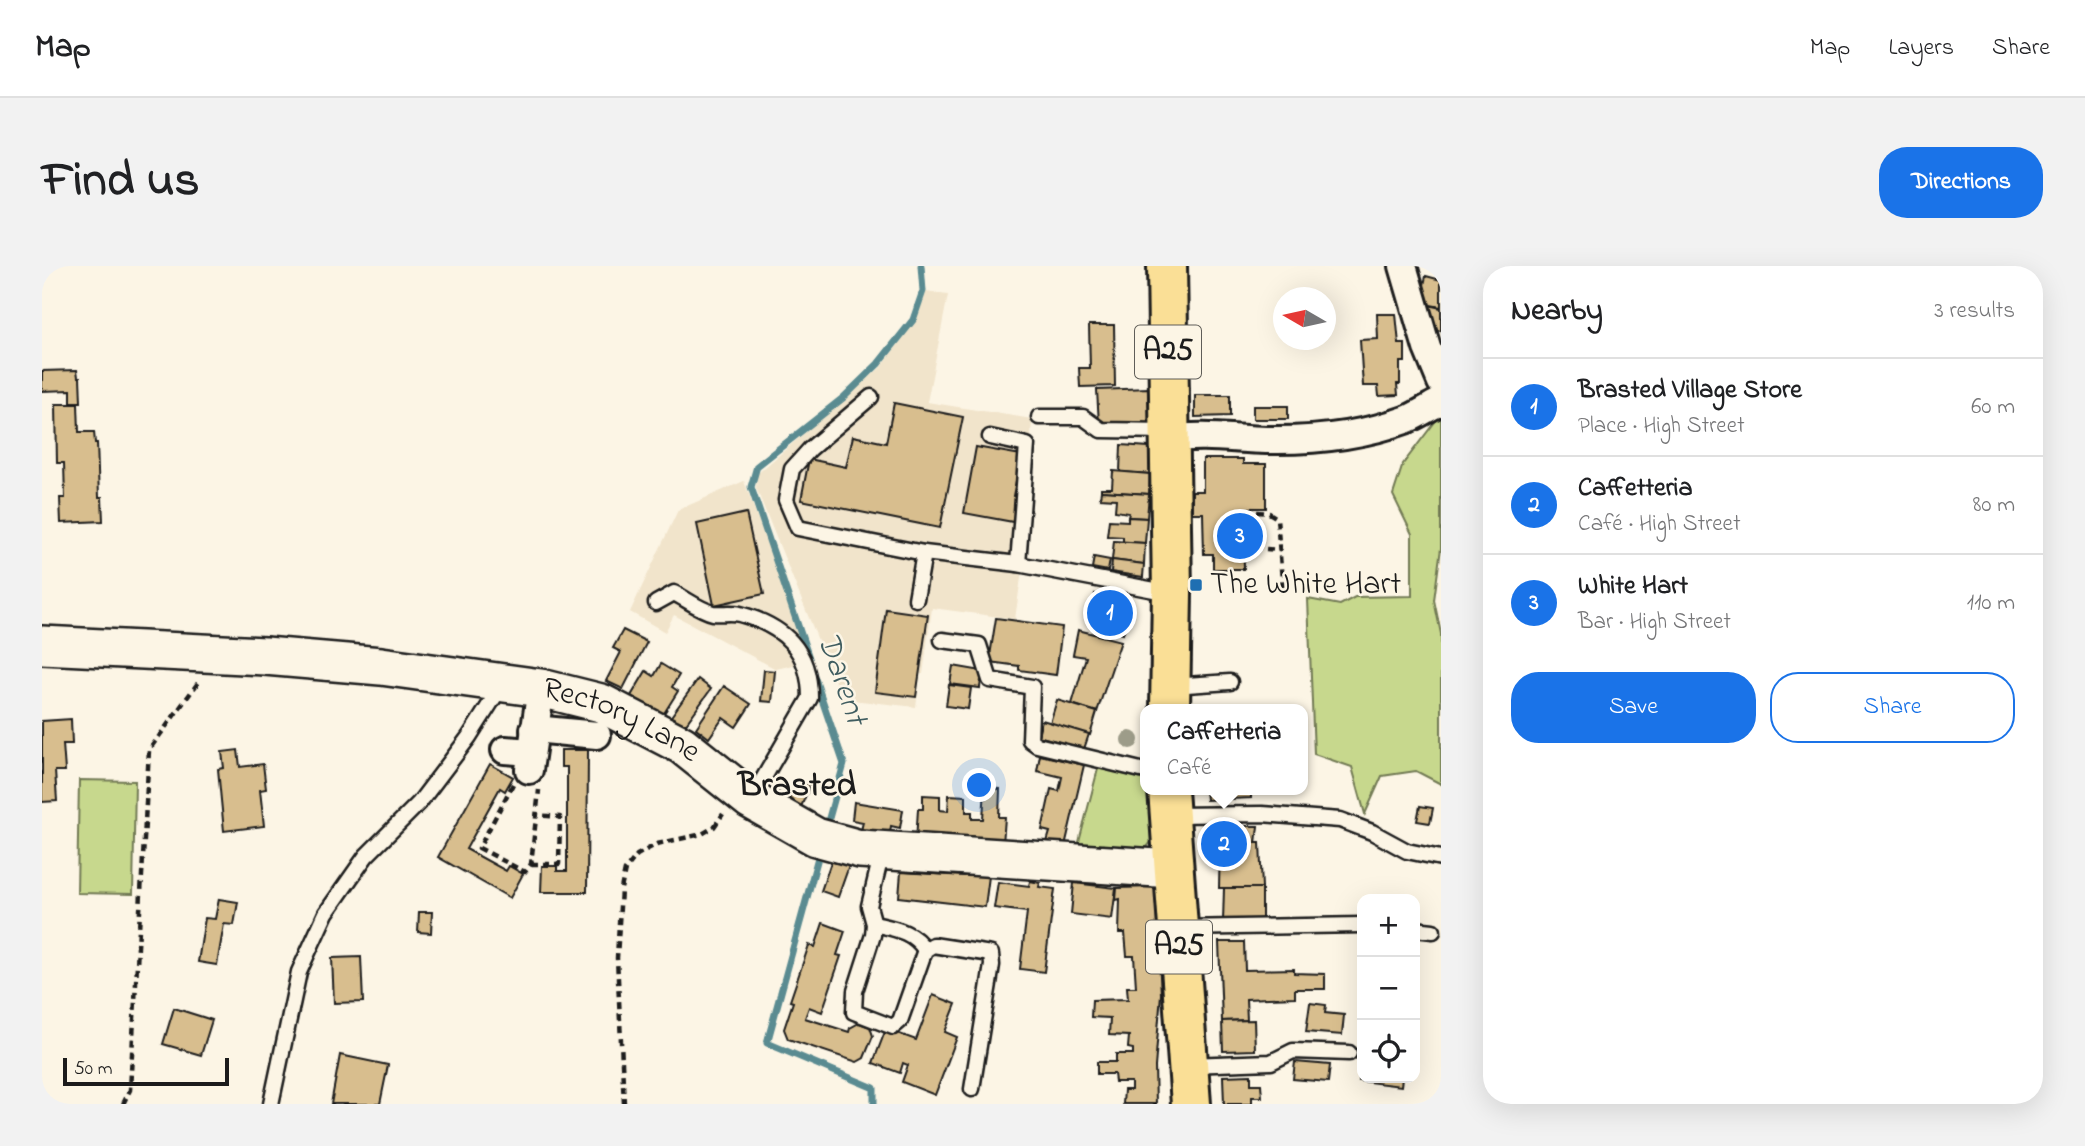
<!DOCTYPE html>
<meta charset="utf-8">
<style>
body{margin:0;font-family:"Indie Flower",sans-serif;background:#f2f2f2;color:#202124}
.controls{position:absolute;right:21px;bottom:21px;display:grid;overflow:hidden;border-radius:14px;box-shadow:0 7px 28px #0002}
.controls button{width:63px;height:63px;display:grid;place-items:center;padding:0;border:0;border-bottom:2px solid #e0e0e0;background:#fff;color:#202124;font:35px sans-serif}
.compass{position:absolute;left:1231px;top:21px;width:63px;height:63px;border-radius:50%;background:#fff;box-shadow:0 7px 28px #0002;rotate:279deg}
.scale{position:absolute;left:21px;bottom:18px;width:166px;box-sizing:border-box;padding-left:7px;border:4px solid #1c1c1c;border-top:0;font-size:19px;line-height:24px;white-space:nowrap;color:#1c1c1c;-webkit-text-stroke:5px #fcf5e5;paint-order:stroke}
.you{position:absolute;left:938px;top:520px;width:24px;height:24px;margin:-18px;border:5px solid #fff;border-radius:50%;background:#1a73e8;box-shadow:0 0 0 10px #1a73e833}
.badge{display:grid;place-items:center;width:46px;height:46px;border-radius:50%;background:#1a73e8;color:#fff;font-size:23px;font-weight:700}
.pin{position:absolute;translate:-50% -50%;border:4px solid #fff;box-shadow:0 2px 7px #0006}
.popup{position:absolute;left:1098px;top:438px;width:168px;height:91px;box-sizing:border-box;display:grid;place-content:center;border-radius:14px;background:#fff;filter:drop-shadow(0 2px 5px #0005);font-size:23px;white-space:nowrap;color:#757577}
.popup b{font-size:26px;color:#202124}
.popup::after{content:'';position:absolute;left:50%;top:100%;margin-left:-14px;border:14px solid transparent;border-top-color:#fff}
.list{margin:0;padding:0;list-style:none}
h2{display:flex;justify-content:space-between;align-items:center;height:91px;margin:0;padding:0 28px;font-size:30px}
h2 small{font-size:23px;font-weight:400;color:#757577}
.list li{display:grid;grid-template-columns:46px 1fr auto;gap:21px;align-items:center;box-sizing:border-box;height:98px;padding:0 28px;border-top:2px solid #e0e0e0}
.list b{display:block;font-size:26px;white-space:nowrap}
.list p{margin:0;font-size:23px;white-space:nowrap;color:#757577}
.list em{font-size:23px;font-style:normal;color:#757577}
.actions{display:flex;gap:14px;padding:21px 28px}
.actions a{flex:1;padding:16px 0;border:2px solid #1a73e8;border-radius:28px;text-align:center;font-size:24px;color:#1a73e8}
.actions .main{background:#1a73e8;color:#fff}
.icon{flex:none;width:38px;height:38px;fill:none;stroke:currentColor;stroke-width:2;stroke-linecap:round;stroke-linejoin:round}
.map{position:relative;flex:none;width:1399px;height:838px;overflow:hidden;border-radius:28px}
header{display:flex;align-items:center;gap:42px;box-sizing:border-box;height:98px;padding:0 35px;background:#fff;border-bottom:2px solid #e0e0e0}
header strong{font-size:33px}
nav{display:flex;gap:38px;margin-inline-start:auto;font-size:24px}
.intro{display:flex;align-items:center;justify-content:space-between;box-sizing:border-box;height:168px;padding:0 42px}
h1{margin:0;font-size:49px}
.button{padding:18px 32px;border-radius:28px;background:#1a73e8;color:#fff;font-size:24px;font-weight:700}
main{display:flex;gap:42px;padding:0 42px}
aside{flex:1;background:#fff;border-radius:28px;box-shadow:0 7px 28px #0002}
.map>svg:first-child{display:block}
</style>
<header>
<strong>Map</strong>
<nav><a>Map</a><a>Layers</a><a>Share</a></nav>
</header>
<div class="intro"><h1>Find us</h1><a class="button">Directions</a></div>
<main>
<div class="map">
<svg width="1399" height="838" viewBox="0 0 1399 838">
<rect width="100%" height="100%" fill="#fcf5e5"/>
<filter id="ink" filterUnits="userSpaceOnUse"><feTurbulence type="fractalNoise" baseFrequency=".0143" numOctaves="2"/><feDisplacementMap in="SourceGraphic" scale="14" xChannelSelector="R" yChannelSelector="G"/><feConvolveMatrix kernelMatrix="1 2 1 2 8 2 1 2 1" color-interpolation-filters="sRGB"/></filter>
<g filter="url(#ink)">
<g fill="#f1e4cb">
<polygon points="884,26 906,29 885,136 990,153 982,291 973,353 890,342 881,408 878,408 874,441 800,433 714,222 715,208 838,102 873,56"/>
<polygon points="702,215 769,395 734,403 632,349 623,366 588,346 636,244"/>
</g>
<g fill="#c7d88d" stroke="#727a54" stroke-width="2">
<polygon points="1399,148 1399,282 1392,334 1399,368 1399,518 1374,505 1340,510 1323,548 1310,501 1272,488 1266,333 1298,339 1313,331 1370,330 1370,268 1351,229 1361,198"/>
<polygon points="1057,499 1103,510 1103,524 1107,524 1110,575 1101,586 1040,581 1037,576"/>
<polygon points="37,514 93,515 91,628 35,627"/>
</g>
<g fill="none" stroke-linecap="round" stroke-linejoin="round">
<g stroke="#5a8b91" stroke-width="7">
<polyline points="767,392 709,221 715,200 801,132 836,98 871,54 881,25 879,0"/>
<polyline points="770,404 802,498 784,563"/>
<polyline points="778,584 725,777 832,822 832,838"/>
</g>
</g>
<g fill="#d8be8e" stroke="#1c1c1c" stroke-width="2">
<polygon points="1384,10 1399,14 1399,41 1378,37"/>
<polygon points="1386,39 1399,42 1399,65 1385,62 1384,51"/>
<polygon points="1335,48 1354,48 1357,78 1363,78 1363,96 1358,96 1358,118 1355,118 1356,129 1337,130 1336,120 1321,120 1318,74 1336,73"/>
<polygon points="1047,59 1072,59 1073,120 1038,121 1037,102 1048,102"/>
<polygon points="35,104 36,111 38,111 39,136 29,136 29,124 0,125 0,105"/>
<polygon points="1107,122 1107,159 1057,158 1055,124"/>
<polygon points="1153,129 1188,129 1188,150 1153,151"/>
<polygon points="852,137 921,151 898,262 759,234 767,193 804,201 811,170 844,177"/>
<polygon points="14,138 36,138 37,166 52,166 53,177 55,177 57,231 60,231 61,255 19,257 18,232 23,232 22,197 15,197"/>
<rect x="1211" y="140" width="35" height="13"/>
<polygon points="1079,179 1107,181 1108,208 1078,206"/>
<polygon points="934,181 979,189 971,230 976,231 971,256 922,247"/>
<polygon points="1161,193 1201,193 1201,198 1224,198 1224,242 1206,242 1207,258 1201,258 1202,303 1171,303 1171,288 1162,288 1161,247 1150,247 1150,225 1161,225"/>
<polygon points="1071,205 1108,208 1107,228 1059,225 1059,222 1070,222"/>
<polygon points="1059,225 1107,228 1105,252 1086,251 1087,247 1073,245 1074,233 1058,232"/>
<polygon points="704,247 722,328 672,339 655,258"/>
<polygon points="1086,251 1105,252 1103,277 1081,276 1081,271 1065,270 1067,254 1086,255"/>
<polygon points="1072,275 1103,277 1102,298 1070,294"/>
<polygon points="1052,291 1068,294 1066,305 1050,302"/>
<polygon points="1070,294 1102,298 1101,311 1069,306"/>
<polygon points="1053,328 1090,336 1081,368 1048,359"/>
<polygon points="844,343 886,349 874,431 833,426"/>
<polygon points="954,352 1020,361 1014,409 977,404 977,400 947,396"/>
<polygon points="581,364 605,376 581,423 564,415 579,386 571,382"/>
<polygon points="1036,364 1079,375 1055,446 1030,438 1044,391 1031,389"/>
<polygon points="619,398 637,409 630,421 636,425 621,449 589,430 604,405 612,410"/>
<polygon points="911,400 940,405 938,422 908,418"/>
<polygon points="722,404 733,405 730,436 719,435"/>
<polygon points="656,413 669,423 638,466 625,456"/>
<polygon points="907,419 929,422 926,443 904,440"/>
<polygon points="682,420 709,438 694,461 681,452 667,472 654,462"/>
<polygon points="1015,434 1055,446 1048,469 1008,457"/>
<polygon points="29,453 30,478 21,478 23,505 13,505 15,535 0,536 0,455"/>
<polygon points="1000,454 1047,468 1042,483 996,470"/>
<polygon points="196,484 198,501 221,498 224,523 218,524 222,560 182,565 176,503 182,502 180,486"/>
<polygon points="519,484 546,484 545,626 499,626 500,600 515,600 515,605 525,605 525,501 519,501"/>
<polygon points="998,489 1042,499 1023,580 1005,576 1008,566 1000,564 1009,523 1017,525 1020,511 995,505"/>
<polygon points="448,498 471,511 463,525 458,522 424,583 464,605 467,600 481,608 468,632 396,591"/>
<polygon points="755,513 768,519 757,546 744,541"/>
<polygon points="943,522 958,523 957,551 963,551 961,578 874,575 876,543 881,543 881,529 898,530 898,544 906,545 907,529 924,530 924,546 930,546 930,553 941,553"/>
<polygon points="1163,524 1209,524 1209,532 1164,534"/>
<polygon points="812,536 861,544 858,562 849,560 847,573 818,569 821,556 810,554"/>
<polygon points="1378,540 1391,542 1388,557 1375,555"/>
<polygon points="1174,554 1201,554 1201,560 1216,560 1214,577 1218,577 1220,622 1177,622 1178,579 1173,579 1174,572 1169,572 1169,562 1174,562"/>
<polygon points="791,590 808,597 796,631 779,625"/>
<polygon points="859,606 922,610 923,607 947,610 943,641 857,631"/>
<polygon points="988,615 998,617 997,621 1013,623 1002,706 978,703 985,646 952,642 956,616 987,620"/>
<polygon points="1032,617 1074,622 1070,653 1029,648"/>
<polygon points="1113,621 1119,728 1113,801 1114,838 1081,838 1082,824 1089,824 1089,816 1073,816 1072,808 1055,808 1055,796 1074,796 1074,788 1091,788 1091,783 1086,782 1087,770 1067,769 1068,752 1049,751 1050,734 1086,733 1085,721 1094,721 1092,690 1085,690 1083,667 1077,667 1078,633 1074,634 1075,622"/>
<polygon points="1182,622 1220,622 1220,656 1181,656"/>
<polygon points="177,633 196,636 192,659 182,658 175,699 156,696 163,652 173,653"/>
<polygon points="377,646 390,646 389,667 376,666"/>
<polygon points="781,657 803,665 795,689 799,690 780,746 767,741 763,752 807,766 808,762 817,757 828,761 831,770 822,792 815,796 746,773 742,763 751,736 748,735 767,679 773,681"/>
<polygon points="1177,676 1202,676 1203,704 1252,703 1252,707 1283,708 1283,723 1253,723 1253,731 1204,733 1205,754 1180,755"/>
<polygon points="319,691 321,736 292,737 290,692"/>
<polygon points="891,729 914,738 903,766 915,771 893,829 860,816 866,799 861,797 858,807 831,797 844,763 874,774"/>
<polygon points="1268,737 1284,739 1283,747 1302,749 1300,769 1264,766"/>
<polygon points="132,742 170,754 159,789 121,778"/>
<polygon points="1212,754 1213,784 1181,785 1180,755"/>
<polygon points="298,789 346,799 338,838 289,838"/>
<polygon points="1320,792 1320,812 1360,812 1359,820 1317,815"/>
<polygon points="1253,796 1288,799 1286,816 1251,813"/>
<polygon points="1209,809 1209,818 1219,818 1220,831 1210,831 1210,838 1182,838 1181,810"/>
</g>
<g fill="none" stroke-linecap="round" stroke-linejoin="round">
<defs>
<g id="lane">
<polyline points="829,131 768,183 750,203 744,234 756,262 882,287 976,298 1128,327"/>
<polyline points="997,151 1041,151 1059,164 1127,165"/>
<polyline points="948,171 985,179 976,298"/>
<polyline points="874,333 882,287"/>
<path d="M 614,337 L 632,327 C 644,333 658,344 671,347 C 680,348 690,346 698,348 C 742,360 768,384 768,432 L 710,532"/>
<polyline points="900,374 937,379 948,414 990,421 988,474 995,479 1103,505"/>
<polyline points="1130,420 1188,416"/>
<polyline points="1129,549 1220,548 1298,554 1330,566 1365,585 1399,592"/>
<polyline points="840,586 827,640 832,658 831,669 813,725 812,746 851,761 858,755 883,684 891,679 949,688 950,699 930,823"/>
<path d="M 832,658 C 853,663 871,665 883,684"/>
<polyline points="1137,662 1320,659"/>
<polyline points="1373,663 1391,665"/>
<polyline points="1147,799 1229,796 1251,785 1307,787"/>
<polyline points="229,838 257,706 284,647 324,590 377,537 427,471 460,419"/>
</g>
<g id="street">
<polyline points="1361,0 1385,82 1399,116"/>
<path d="M 1128,173 C 1160,168 1191,173 1224,174 C 1271,175 1322,169 1366,153 C 1377,148 1388,141 1399,135"/>
<polyline points="492,463 555,469"/>
<polyline points="463,484 489,486"/>
<polyline points="487,504 499,422"/>
</g>
<g id="secondary">
<path id="s1" d="M 0,379 L 223,390 L 339,400 L 499,422 L 559,437 L 640,479 L 709,534 L 774,571 L 818,583 L 1131,603"/>
</g>
<g id="primary">
<polyline points="1125,0 1130,327 1128,443"/>
<polyline points="1126,524 1149,838"/>
</g>
</defs>
<use href="#lane" stroke="#1c1c1c" stroke-width="19"/>
<use href="#street" stroke="#1c1c1c" stroke-width="32"/>
<use href="#secondary" stroke="#1c1c1c" stroke-width="42"/>
<use href="#primary" stroke="#1c1c1c" stroke-width="44"/>
<g stroke="#1c1c1c" stroke-width="4.5" stroke-dasharray="7 5" stroke-linecap="butt">
<polyline points="1215,246 1227,247 1235,252 1241,327"/>
<polyline points="1224,283 1237,284"/>
<polyline points="471,518 437,582 483,606 489,598 497,524"/>
<polyline points="489,598 517,598 518,551 494,549"/>
<polyline points="81,838 88,824 107,484 158,414"/>
<polyline points="582,838 575,692 579,623 583,604 595,589 615,578 660,568 672,561 681,548"/>
</g>
<use href="#lane" stroke="#fcf5e5" stroke-width="14"/>
<use href="#street" stroke="#fcf5e5" stroke-width="26"/>
<use href="#secondary" stroke="#fcf5e5" stroke-width="37"/>
<use href="#primary" stroke="#fadf96" stroke-width="38"/>
</g>
<circle fill="#9d9c89" cx="1088" cy="474" r="9"/>
</g>
<rect fill="#1f6fb2" stroke="#fcf5e5" stroke-width="2.5" x="1147" y="312" width="14" height="14" rx="3.5"/>
<g text-anchor="middle" dominant-baseline="central" stroke-width="5" stroke-linejoin="round" paint-order="stroke">
<g fill="#fcf5e5" stroke="#5f5d58" stroke-width="2">
<rect x="1093" y="59.5" width="66" height="53" rx="5"/>
<rect x="1104" y="654.5" width="66" height="53" rx="5"/>
</g>
<g font-size="30" font-weight="bold" fill="#1c1c1c">
<text x="1126" y="86">A25</text>
<text x="1137" y="681">A25</text>
</g>
<g font-size="32" fill="#1c1c1c" stroke="#fcf5e5" text-anchor="start">
<text x="1168" y="319">The White Hart</text>
</g>
<g font-size="32" fill="#1c1c1c" stroke="#fcf5e5">
<text stroke="none"><textPath href="#s1" startOffset="588">Rectory Lane</textPath></text>
</g>
<g font-size="33" font-style="italic" fill="#405d60" stroke="#fcf5e5">
<text transform="translate(799 413) rotate(71)">Darent</text>
</g>
<g font-size="35" font-weight="bold" fill="#1c1c1c" stroke="#fcf5e5">
<text x="755" y="520">Brasted</text>
</g>
</g>
</svg>
<div class="controls">
<button>+</button>
<button>−</button>
<button><svg class="icon" aria-label="locate" viewBox="0 0 24 24"><circle cx="12" cy="12" r="6"/><path d="M12 2v4M12 18v4M2 12h4M18 12h4"/></svg></button>
</div>
<svg class="compass" viewBox="-18 -18 36 36"><path d="M0-13l5 13h-10z" fill="#e53935"/><path d="M0 13l5-13h-10z" fill="#757577"/></svg>
<div class="scale">50 m</div>
<div class="you"></div>
<div class="pin badge" style="left:1068px;top:347px">1</div>
<div class="pin badge" style="left:1182px;top:578px">2</div>
<div class="popup"><b>Caffetteria</b>Café</div>
<div class="pin badge" style="left:1198px;top:270px">3</div>
</div>
<aside>
<h2>Nearby<small>3 results</small></h2>
<ul class="list">
<li><span class="badge">1</span><div><b>Brasted Village Store</b><p>Place · High Street</p></div><em>60 m</em></li>
<li><span class="badge">2</span><div><b>Caffetteria</b><p>Café · High Street</p></div><em>80 m</em></li>
<li><span class="badge">3</span><div><b>White Hart</b><p>Bar · High Street</p></div><em>110 m</em></li>
</ul>
<div class="actions"><a class="main">Save</a><a>Share</a></div>
</aside>
</main>
